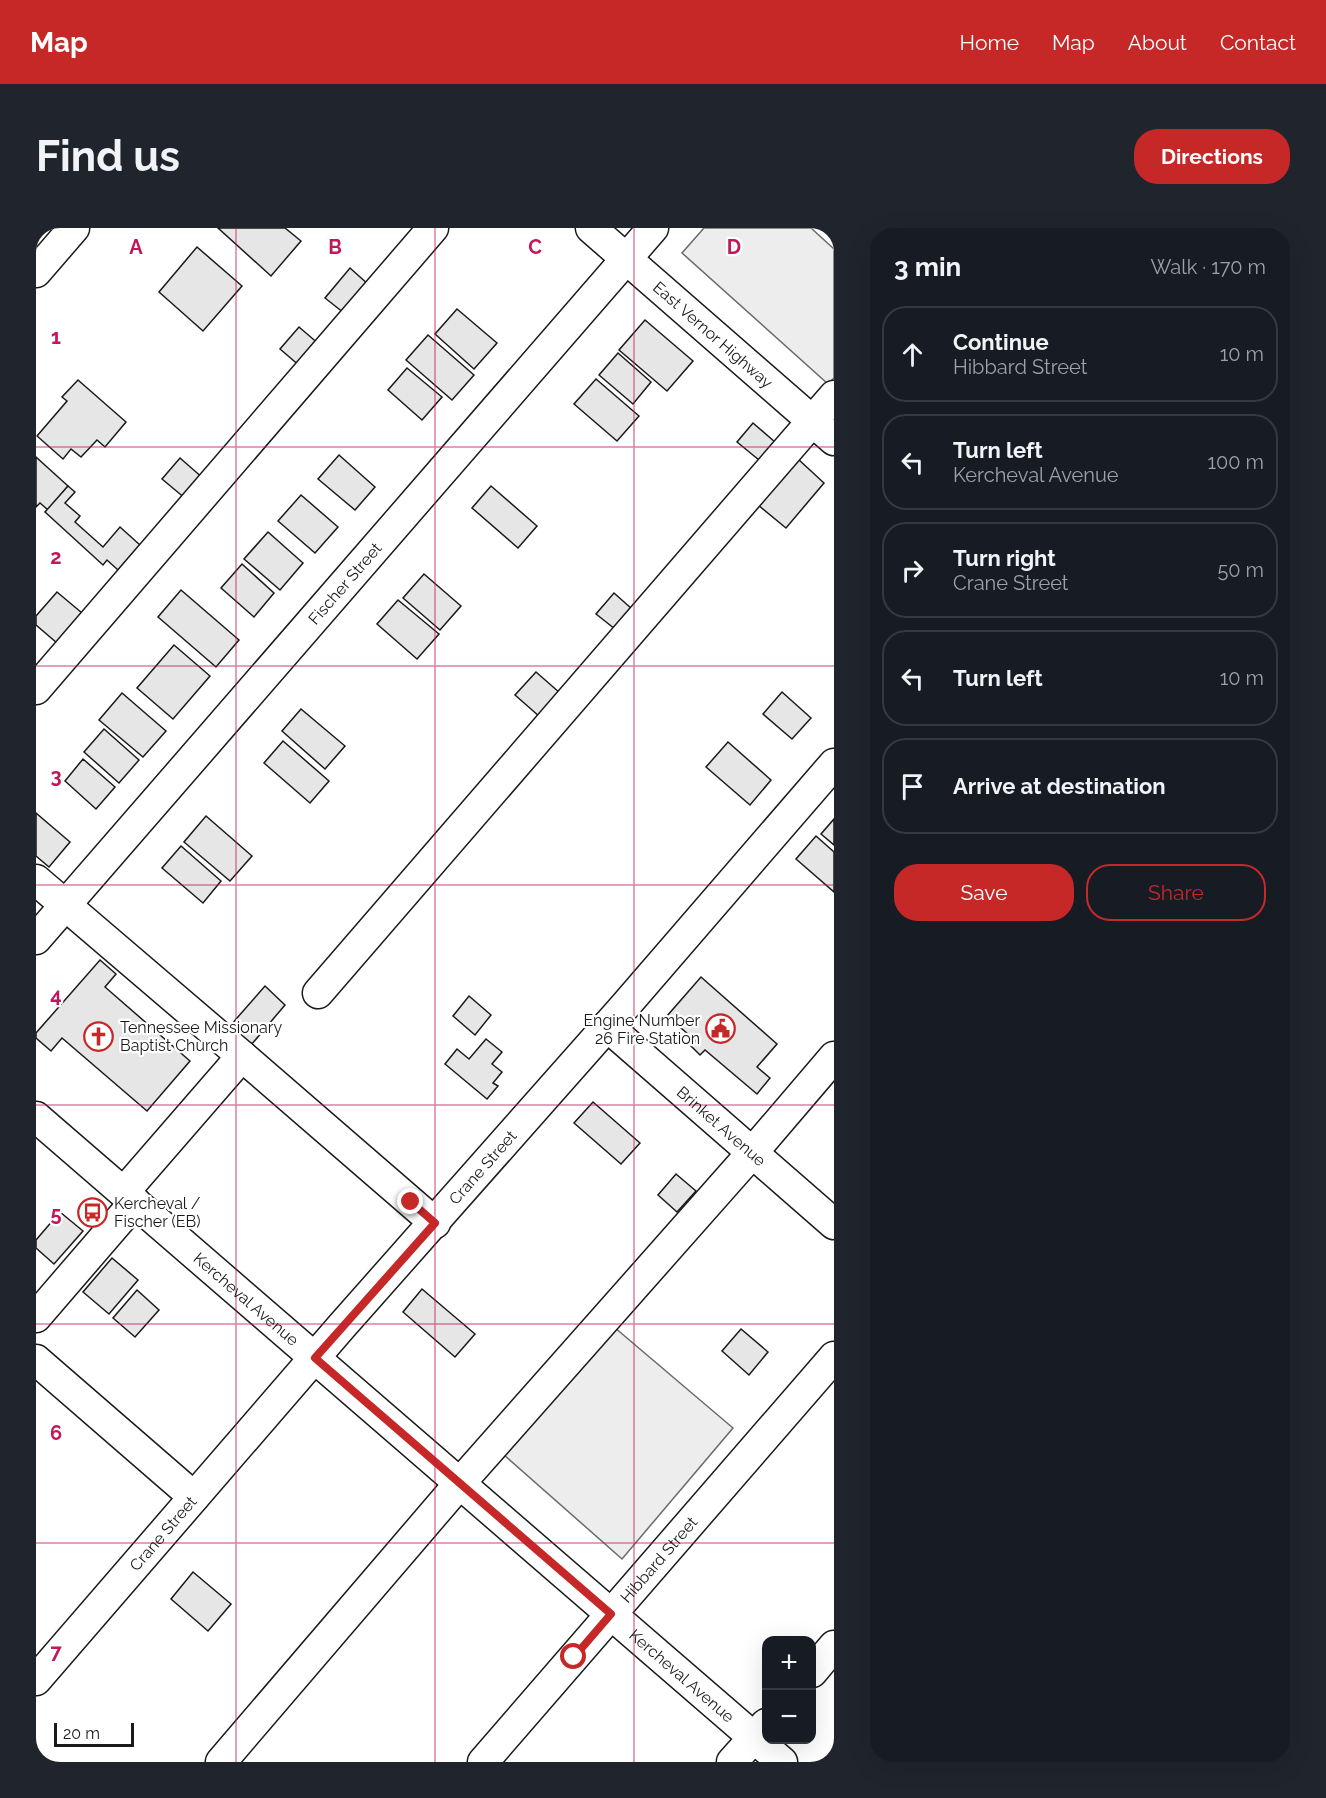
<!DOCTYPE html>
<meta charset="utf-8">
<style>
body{margin:0;font-family:Raleway,sans-serif;background:#20242c;color:#f1f3f6}
.controls{position:absolute;right:18px;bottom:18px;display:grid;overflow:hidden;border-radius:12px;box-shadow:0 6px 24px #0002}
.controls button{width:54px;height:54px;display:grid;place-items:center;padding:0;border:0;border-bottom:2px solid #363941;background:#171b24;color:#f1f3f6;font:30px sans-serif}
.scale{position:absolute;left:18px;bottom:15px;width:80px;box-sizing:border-box;padding-left:6px;border:3px solid #1a1a1a;border-top:0;font-size:16px;line-height:21px;white-space:nowrap;color:#1a1a1a;-webkit-text-stroke:4px #fff;paint-order:stroke}
.stop{position:absolute;width:18px;height:18px;margin:-14px;border:4px solid #c62828;border-radius:50%;background:#fff}
.stop.end{background:#c62828;border-color:#fff;box-shadow:0 2px 6px #0008}
.list{margin:0;padding:0;list-style:none}
h2{display:flex;justify-content:space-between;align-items:center;height:78px;margin:0;padding:0 24px;font-size:26px}
h2 small{font-size:20px;font-weight:400;color:#9ea1a6}
.list li{display:grid;grid-template-columns:39px 1fr auto;gap:18px;align-items:center;box-sizing:border-box;height:96px;margin:0 12px 12px;padding:0 12px;border:2px solid #363941;border-radius:24px}
.list b{display:block;font-size:22px;white-space:nowrap}
.list p{margin:0;font-size:20px;white-space:nowrap;color:#9ea1a6}
.list em{font-size:20px;font-style:normal;color:#9ea1a6}
.actions{display:flex;gap:12px;padding:18px 24px}
.actions a{flex:1;padding:14px 0;border:2px solid #c62828;border-radius:24px;text-align:center;font-size:21px;color:#c62828}
.actions .main{background:#c62828;color:#fff}
.icon{flex:none;width:33px;height:33px;fill:none;stroke:currentColor;stroke-width:2;stroke-linecap:round;stroke-linejoin:round}
.map{position:relative;flex:none;width:798px;height:1534px;overflow:hidden;border-radius:24px}
header{display:flex;align-items:center;gap:36px;box-sizing:border-box;height:84px;padding:0 30px;background:#c62828;color:#fff}
header strong{font-size:28px}
nav{display:flex;gap:33px;margin-inline-start:auto;font-size:21px}
.intro{display:flex;align-items:center;justify-content:space-between;box-sizing:border-box;height:144px;padding:0 36px}
h1{margin:0;font-size:42px}
.button{padding:15px 27px;border-radius:24px;background:#c62828;color:#fff;font-size:21px;font-weight:700}
main{display:flex;gap:36px;padding:0 36px}
aside{flex:1;background:#171b24;border-radius:24px;box-shadow:0 6px 24px #0002}
.map>svg:first-child{display:block}
</style>
<header>
<strong>Map</strong>
<nav><a>Home</a><a>Map</a><a>About</a><a>Contact</a></nav>
</header>
<div class="intro"><h1>Find us</h1><a class="button">Directions</a></div>
<main>
<div class="map">
<svg width="798" height="1534" viewBox="0 0 798 1534">
<rect width="100%" height="100%" fill="#fff"/>
<g fill="#ededed" stroke="#6a6a6a" stroke-width="1.5">
<polygon points="668,0 775,0 798,21 798,150 792,156 646,25"/>
<polygon points="578,1099 697,1200 586,1331 467,1226"/>
</g>
<g fill="#e6e6e6" stroke="#1a1a1a" stroke-width="1.5">
<polygon points="182,0 249,0 265,13 235,48"/>
<polygon points="161,19 206,58 167,103 123,64"/>
<polygon points="314,40 333,57 308,85 289,70"/>
<polygon points="421,81 461,115 438,141 399,106"/>
<polygon points="609,92 657,133 631,163 583,122"/>
<polygon points="263,99 284,117 265,139 244,121"/>
<polygon points="392,107 438,147 416,172 370,132"/>
<polygon points="582,125 615,154 597,176 563,147"/>
<polygon points="371,140 406,169 386,192 352,162"/>
<polygon points="560,151 603,188 581,213 538,176"/>
<polygon points="42,152 90,194 69,219 61,212 45,229 35,221 27,231 1,208 31,173 26,169"/>
<polygon points="717,195 739,214 723,232 701,214"/>
<polygon points="303,227 339,259 319,282 282,251"/>
<polygon points="0,229 32,258 12,282 4,275 0,279"/>
<polygon points="144,230 168,251 150,271 126,251"/>
<polygon points="762,231 788,255 750,300 722,277"/>
<polygon points="32,258 39,264 29,275 44,288 39,294 67,319 84,299 104,317 82,342 71,332 67,337 9,284"/>
<polygon points="455,258 501,298 482,320 436,280"/>
<polygon points="265,267 302,299 279,325 242,293"/>
<polygon points="232,304 267,335 244,362 208,331"/>
<polygon points="206,336 238,365 218,389 185,360"/>
<polygon points="388,346 425,378 404,402 367,370"/>
<polygon points="145,362 203,412 180,439 122,389"/>
<polygon points="21,364 46,385 21,415 0,397 0,388"/>
<polygon points="578,365 596,381 579,401 560,386"/>
<polygon points="362,372 403,406 381,431 341,396"/>
<polygon points="138,417 174,448 137,491 101,460"/>
<polygon points="500,444 524,465 504,489 479,467"/>
<polygon points="746,464 775,490 756,511 727,486"/>
<polygon points="86,465 130,503 107,529 63,492"/>
<polygon points="265,481 309,518 289,541 246,503"/>
<polygon points="68,501 103,532 83,555 48,524"/>
<polygon points="247,513 293,553 274,575 228,535"/>
<polygon points="692,514 735,552 714,577 670,539"/>
<polygon points="47,531 79,559 60,581 29,553"/>
<polygon points="0,585 34,614 13,639 0,628"/>
<polygon points="170,588 216,628 194,653 148,614"/>
<polygon points="798,591 798,617 785,606"/>
<polygon points="780,608 798,624 798,664 760,631"/>
<polygon points="145,618 185,653 167,675 126,640"/>
<polygon points="64,732 80,746 69,759 154,833 111,883 26,810 15,823 0,810 0,805"/>
<polygon points="665,749 741,816 721,839 734,850 721,866 669,822 664,827 655,818 660,813 631,788"/>
<polygon points="229,758 249,777 215,817 194,798"/>
<polygon points="433,768 455,787 439,807 417,788"/>
<polygon points="450,811 466,824 456,836 466,844 457,855 462,858 451,871 409,836 421,821 433,831"/>
<polygon points="557,874 604,915 585,936 538,895"/>
<polygon points="640,946 660,963 641,984 622,967"/>
<polygon points="24,984 47,1003 18,1036 0,1020 0,1012"/>
<polygon points="76,1030 102,1052 73,1086 47,1064"/>
<polygon points="386,1061 439,1106 419,1129 367,1084"/>
<polygon points="101,1062 123,1082 99,1109 77,1090"/>
<polygon points="705,1101 732,1124 713,1147 686,1123"/>
<polygon points="157,1344 195,1376 172,1403 135,1371"/>
</g>
<g fill="none" stroke-linecap="round" stroke-linejoin="round">
<defs>
<g id="minor">
<path id="s1" d="M 555,0 L 798,212"/>
<polyline points="0,44 38,0"/>
<polyline points="0,461 397,0"/>
<polyline points="0,652 206,828 88,964"/>
<path id="s2" d="M 0,711 L 617,0"/>
<polyline points="282,765 798,168"/>
<path id="s3" d="M 571,798 L 798,996"/>
<polyline points="206,828 399,995"/>
<path id="s4" d="M 0,889 L 746,1534"/>
<polyline points="0,1089 99,974"/>
<polyline points="0,1132 158,1269"/>
<polyline points="776,1444 798,1418"/>
<path id="s5" d="M 0,1452 L 305,1099 L 589,778 L 798,536"/>
<polyline points="185,1534 424,1255 716,925 798,829"/>
<path id="s6" d="M 447,1534 L 798,1129"/>
<polyline points="696,1534 730,1496"/>
</g>
</defs>
<use href="#minor" stroke="#1a1a1a" stroke-width="33"/>
<use href="#minor" stroke="#fff" stroke-width="30"/>
</g>
<g fill="none" stroke-linecap="round" stroke-linejoin="round">
<polyline stroke="#c62828" stroke-width="8" points="375,974 399,995 279,1130 575,1386 538,1429"/>
</g>
<path fill="none" stroke="#c2185b" stroke-width="1.5" stroke-opacity="0.55" d="M 200,0 L 200,1534M 399,0 L 399,1534M 598,0 L 598,1534M 0,219 L 798,219M 0,438 L 798,438M 0,657 L 798,657M 0,877 L 798,877M 0,1096 L 798,1096M 0,1315 L 798,1315"/>
<defs>
<symbol id="civic-ring" viewBox="-11 -11 22 22"><circle r="9.5" fill="#fff" stroke="#c62828" stroke-width="1.5"/><path d="M-.6-6.5H3V-4.5H.6V-3L4-1V1h2V6H-6V1h2V-1L-.6-3ZM-1.2 2.5V6h2.4V2.5Z" fill="#c62828"/></symbol>
<symbol id="church-ring" viewBox="-11 -11 22 22"><circle r="9.5" fill="#fff" stroke="#c62828" stroke-width="1.5"/><path d="M-1.2-6h2.4v3.5h3.3v2.4h-3.3V6h-2.4V-.1h-3.3v-2.4h3.3Z" fill="#c62828"/></symbol>
<symbol id="bus-ring" viewBox="-11 -11 22 22"><circle r="9.5" fill="#fff" stroke="#c62828" stroke-width="1.5"/><path d="M-5-6H5V4H4V6H2V4H-2V6H-4V4H-5ZM-3.5-4V0h7V-4ZM-3.5 1.2v1.5H-2V1.2ZM2 1.2v1.5H3.5V1.2Z" fill="#c62828"/></symbol>
</defs>
<g fill-rule="evenodd">
<use href="#civic-ring" x="668" y="784" width="33" height="33"/>
<use href="#church-ring" x="46" y="792" width="33" height="33"/>
<use href="#bus-ring" x="40" y="968" width="33" height="33"/>
</g>
<g text-anchor="middle" dominant-baseline="central" stroke-width="4.5" stroke-linejoin="round" paint-order="stroke">
<g font-size="16" fill="#1a1a1a" stroke="#fff">
<text stroke="none"><textPath href="#s1" startOffset="162">East Vernor Highway</textPath></text>
<text stroke="none"><textPath href="#s2" startOffset="471">Fischer Street</textPath></text>
<text stroke="none"><textPath href="#s3" startOffset="152">Brinket Avenue</textPath></text>
<text stroke="none"><textPath href="#s5" startOffset="680">Crane Street</textPath></text>
<text stroke="none"><textPath href="#s4" startOffset="278">Kercheval Avenue</textPath></text>
<text stroke="none"><textPath href="#s5" startOffset="194">Crane Street</textPath></text>
<text stroke="none"><textPath href="#s6" startOffset="268">Hibbard Street</textPath></text>
<text stroke="none"><textPath href="#s4" startOffset="854">Kercheval Avenue</textPath></text>
</g>
<g font-size="16" fill="#1a1a1a" stroke="#fff" text-anchor="start">
<text x="664" y="792" text-anchor="end">Engine Number<tspan x="664" dy="18">26 Fire Station</tspan></text>
<text x="84" y="799">Tennessee Missionary<tspan x="84" dy="18">Baptist Church</tspan></text>
<text x="78" y="975">Kercheval /<tspan x="78" dy="18">Fischer (EB)</tspan></text>
</g>
</g>
<g font-size="20" text-anchor="middle" font-weight="bold" fill="#c2185b" stroke="#fff" stroke-width="4.5" stroke-linejoin="round" paint-order="stroke">
<text x="100" y="26">A</text>
<text x="299" y="26">B</text>
<text x="499" y="26">C</text>
<text x="698" y="26">D</text>
<text x="20" y="116">1</text>
<text x="20" y="336">2</text>
<text x="20" y="555">3</text>
<text x="20" y="774">4</text>
<text x="20" y="993">5</text>
<text x="20" y="1212">6</text>
<text x="20" y="1431">7</text>
</g>
</svg>
<div class="controls">
<button>+</button>
<button>−</button>
</div>
<div class="scale">20 m</div>
<div class="stop" style="left:538px;top:1429px"></div>
<div class="stop end" style="left:375px;top:974px"></div>
</div>
<aside>
<h2>3 min<small>Walk · 170 m</small></h2>
<ul class="list">
<li><svg class="icon" aria-label="ahead" viewBox="0 0 24 24"><path d="M12 20V5M6 11l6-6 6 6"/></svg><div><b>Continue</b><p>Hibbard Street</p></div><em>10 m</em></li>
<li><svg class="icon" aria-label="left" viewBox="0 0 24 24"><path d="M17 20v-9H6M10 6l-5 5 5 5"/></svg><div><b>Turn left</b><p>Kercheval Avenue</p></div><em>100 m</em></li>
<li><svg class="icon" aria-label="right" viewBox="0 0 24 24"><path d="M7 20v-9h11M14 6l5 5-5 5"/></svg><div><b>Turn right</b><p>Crane Street</p></div><em>50 m</em></li>
<li><svg class="icon" aria-label="left" viewBox="0 0 24 24"><path d="M17 20v-9H6M10 6l-5 5 5 5"/></svg><div><b>Turn left</b></div><em>10 m</em></li>
<li><svg class="icon" aria-label="arrive" viewBox="0 0 24 24"><path d="M6 21V4h12l-3 4 3 4H6"/></svg><div><b>Arrive at destination</b></div></li>
</ul>
<div class="actions"><a class="main">Save</a><a>Share</a></div>
</aside>
</main>
